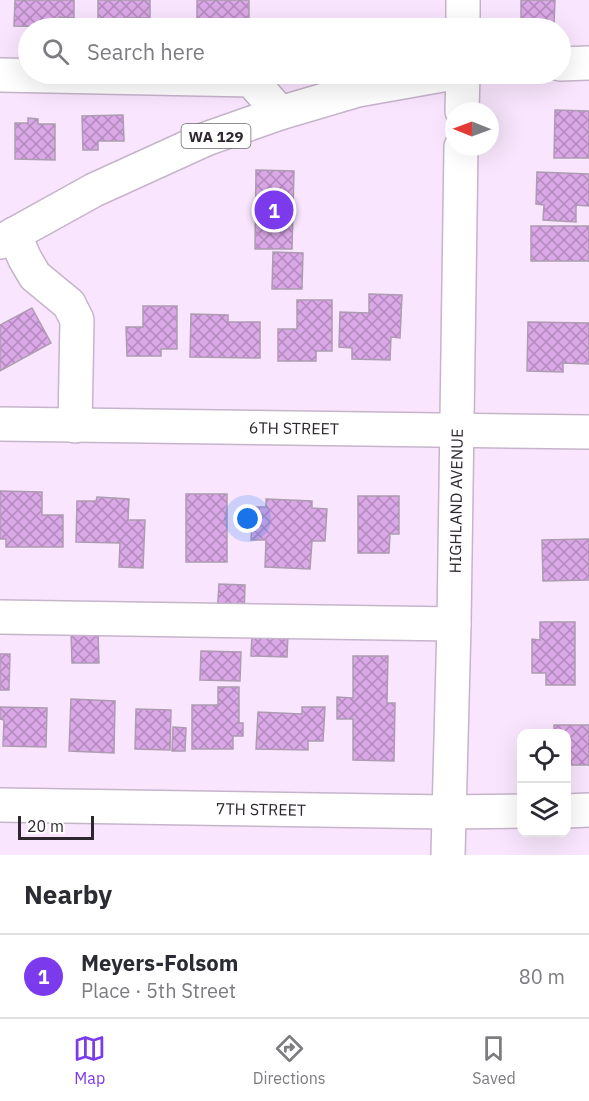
<!DOCTYPE html>
<meta charset="utf-8">
<style>
body{margin:0;font-family:"IBM Plex Sans",sans-serif;background:#f7f7f7;color:#2b2b33}
.controls{position:absolute;right:18px;bottom:18px;display:grid;overflow:hidden;border-radius:12px;box-shadow:0 6px 24px #0002}
.controls button{width:54px;height:54px;display:grid;place-items:center;padding:0;border:0;border-bottom:2px solid #e1e1e2;background:#fff;color:#2b2b33;font:30px sans-serif}
.compass{position:absolute;left:445px;top:102px;width:54px;height:54px;border-radius:50%;background:#fff;box-shadow:0 6px 24px #0002;rotate:271deg}
.scale{position:absolute;left:18px;bottom:15px;width:76px;box-sizing:border-box;padding-left:6px;border:3px solid #2e2730;border-top:0;font-size:16px;line-height:21px;white-space:nowrap;color:#2e2730;-webkit-text-stroke:4px #fff;paint-order:stroke}
.you{position:absolute;left:248px;top:519px;width:21px;height:21px;margin:-15px;border:4px solid #fff;border-radius:50%;background:#1a73e8;box-shadow:0 0 0 9px #1a73e833}
.badge{display:grid;place-items:center;width:39px;height:39px;border-radius:50%;background:#7c3aed;color:#fff;font-size:20px;font-weight:700}
.pin{position:absolute;translate:-50% -50%;border:3px solid #fff;box-shadow:0 2px 6px #0006}
.list{margin:0;padding:0;list-style:none}
h2{display:flex;justify-content:space-between;align-items:center;height:78px;margin:0;padding:0 24px;font-size:26px}
h2 small{font-size:20px;font-weight:400;color:#7c7c81}
.list li{display:grid;grid-template-columns:39px 1fr auto;gap:18px;align-items:center;box-sizing:border-box;height:84px;padding:0 24px;border-top:2px solid #e1e1e2}
.list b{display:block;font-size:22px;white-space:nowrap}
.list p{margin:0;font-size:20px;white-space:nowrap;color:#7c7c81}
.list em{font-size:20px;font-style:normal;color:#7c7c81}
.icon{flex:none;width:33px;height:33px;fill:none;stroke:currentColor;stroke-width:2;stroke-linecap:round;stroke-linejoin:round}
.map{position:relative;flex:none;width:589px;height:855px;overflow:hidden}
.search{position:absolute;background:#fff;box-shadow:0 6px 24px #0002;left:18px;right:18px;top:18px;height:66px;display:flex;align-items:center;gap:15px;box-sizing:border-box;padding:0 21px;border-radius:33px;color:#7c7c81;font-size:22px}
.sheet{height:162px;background:#fff}
nav{display:flex;justify-content:space-around;align-items:center;box-sizing:border-box;height:84px;border-top:2px solid #e1e1e2;background:#fff;font-size:16px;color:#7c7c81}
nav a{display:grid;justify-items:center;gap:3px}
nav .on{color:#7c3aed}
.map>svg:first-child{display:block}
</style>
<div class="map">
<svg width="589" height="855" viewBox="0 0 589 855">
<defs>
<pattern id="building-cross-hatch" width="8" height="8" patternUnits="userSpaceOnUse" patternTransform="scale(1.5)"><rect width="8" height="8" fill="#dba8e7"/><path d="M0 0l8 8M0 8l8-8" fill="none" stroke="#b289bc"/></pattern>
</defs>
<rect width="100%" height="100%" fill="#f9e6fe"/>
<g fill="url(#building-cross-hatch)" stroke="#ad9cb1" stroke-width="1.5">
<polygon points="15,0 74,0 74,18 59,17 59,27 14,26"/>
<polygon points="98,0 150,0 150,18 125,18 125,22 98,21"/>
<polygon points="197,0 249,0 249,20 197,19"/>
<polygon points="521,0 555,0 554,24 521,23"/>
<polygon points="555,110 589,111 589,158 554,158"/>
<polygon points="123,115 124,141 98,141 98,150 83,150 82,116"/>
<polygon points="28,118 38,119 38,124 55,124 55,160 15,159 15,123 28,123"/>
<polygon points="256,170 294,171 292,249 255,249"/>
<polygon points="537,172 589,174 589,206 576,205 576,222 543,220 544,205 536,204"/>
<rect x="531" y="226" width="58" height="35"/>
<polygon points="273,252 303,253 302,289 272,289"/>
<polygon points="369,294 402,295 400,338 391,337 390,360 352,359 352,348 339,347 340,312 369,313"/>
<polygon points="297,300 332,300 332,351 316,351 316,361 278,361 278,329 297,329"/>
<polygon points="143,306 177,306 177,349 161,349 161,356 127,356 126,327 143,327"/>
<polygon points="32,308 51,343 0,371 0,325"/>
<polygon points="191,314 228,315 228,322 260,322 260,358 190,357"/>
<polygon points="528,322 589,323 589,364 563,363 563,372 527,371"/>
<polygon points="0,491 42,492 42,515 63,515 63,547 6,547 6,539 0,539"/>
<rect x="186" y="494" width="41" height="68"/>
<polygon points="358,496 399,496 399,534 390,534 389,553 358,553"/>
<polygon points="97,497 129,499 128,520 145,520 143,568 119,567 120,543 76,542 77,501 96,501"/>
<polygon points="266,499 312,501 312,508 327,509 325,541 312,541 310,569 265,567 266,540 251,540 253,507 266,507"/>
<polygon points="589,539 589,580 543,581 542,540"/>
<polygon points="219,584 245,585 244,617 217,615"/>
<polygon points="540,622 575,622 575,685 546,685 546,673 532,673 532,639 540,640"/>
<polygon points="98,632 99,663 72,663 71,633"/>
<polygon points="252,634 288,635 287,657 251,656"/>
<polygon points="201,651 241,652 240,681 200,680"/>
<polygon points="0,654 10,654 9,690 0,690"/>
<polygon points="353,656 388,656 387,703 395,703 394,761 353,760 353,719 337,719 337,697 353,698"/>
<polygon points="218,687 239,687 239,723 243,723 243,736 233,736 233,749 192,749 192,705 218,705"/>
<polygon points="71,699 115,701 114,753 69,751"/>
<polygon points="0,707 47,708 46,747 3,746 4,720 0,719"/>
<polygon points="302,707 325,707 323,741 308,741 308,750 256,749 258,712 302,714"/>
<polygon points="136,709 171,710 170,750 135,749"/>
<polygon points="554,725 589,725 589,765 566,765 566,734 554,734"/>
<polygon points="173,727 186,728 185,751 172,751"/>
</g>
<g fill="none" stroke-linecap="round" stroke-linejoin="round">
<defs>
<g id="minor">
<polyline points="463,28 463,0"/>
<polyline points="0,75 251,80 280,113"/>
<polyline points="14,234 25,259 35,276 69,304 77,320 75,426"/>
<path id="s1" d="M 0,424 L 589,432"/>
<polyline points="0,617 454,624"/>
<path id="s2" d="M 0,805 L 448,812 L 522,811"/>
<polyline points="566,811 589,810"/>
</g>
<g id="major">
<polyline points="560,64 589,63"/>
<polyline points="462,111 463,74"/>
<polyline points="0,242 94,190 206,139 280,113 358,90 448,74"/>
<path id="s3" d="M 448,855 L 454,624 L 461,147"/>
</g>
</defs>
<use href="#minor" stroke="#c6b4cb" stroke-width="36"/>
<use href="#major" stroke="#c6b4cb" stroke-width="36"/>
<use href="#minor" stroke="#fff" stroke-width="33"/>
<use href="#major" stroke="#fff" stroke-width="33"/>
</g>
<g text-anchor="middle" dominant-baseline="central" stroke-width="6" stroke-linejoin="round" paint-order="stroke">
<rect fill="#fff" stroke="#6d686e" stroke-width="1.5" x="181.5" y="124" width="69" height="24" rx="4.5"/>
<g font-size="15" font-weight="bold" fill="#2e2730">
<text x="216" y="136">WA 129</text>
</g>
<g font-size="16" fill="#2e2730" stroke="#fff">
<text stroke="none"><textPath href="#s1" startOffset="294">6TH STREET</textPath></text>
<text stroke="none"><textPath href="#s3" startOffset="354">HIGHLAND AVENUE</textPath></text>
<text stroke="none"><textPath href="#s2" startOffset="261">7TH STREET</textPath></text>
</g>
</g>
</svg>
<div class="controls">
<button><svg class="icon" aria-label="locate" viewBox="0 0 24 24"><circle cx="12" cy="12" r="6"/><path d="M12 2v4M12 18v4M2 12h4M18 12h4"/></svg></button>
<button><svg class="icon" aria-label="layers" viewBox="0 0 24 24"><path d="M12 4l9 5-9 5-9-5zM3 14l9 5 9-5"/></svg></button>
</div>
<svg class="compass" viewBox="-18 -18 36 36"><path d="M0-13l5 13h-10z" fill="#e53935"/><path d="M0 13l5-13h-10z" fill="#7c7c81"/></svg>
<div class="scale">20 m</div>
<div class="you"></div>
<div class="pin badge" style="left:274px;top:210px">1</div>
<div class="search"><svg class="icon" aria-label="search" viewBox="0 0 24 24"><circle cx="10" cy="10" r="6"/><path d="M15 15l6 6"/></svg>Search here</div>
</div>
<section class="sheet">
<h2>Nearby<small></small></h2>
<ul class="list">
<li><span class="badge">1</span><div><b>Meyers-Folsom</b><p>Place · 5th Street</p></div><em>80 m</em></li>
</ul>
</section>
<nav>
<a class="on"><svg class="icon" aria-label="map" viewBox="0 0 24 24"><path d="M3 6l6-2 6 2 6-2v14l-6 2-6-2-6 2zM9 4v14M15 6v14"/></svg>Map</a>
<a><svg class="icon" aria-label="directions" viewBox="0 0 24 24"><path d="M12 3l9 9-9 9-9-9zM9 14v-3h6M13 9l2 2-2 2"/></svg>Directions</a>
<a><svg class="icon" aria-label="saved" viewBox="0 0 24 24"><path d="M7 4h10v16l-5-4-5 4z"/></svg>Saved</a>
</nav>
